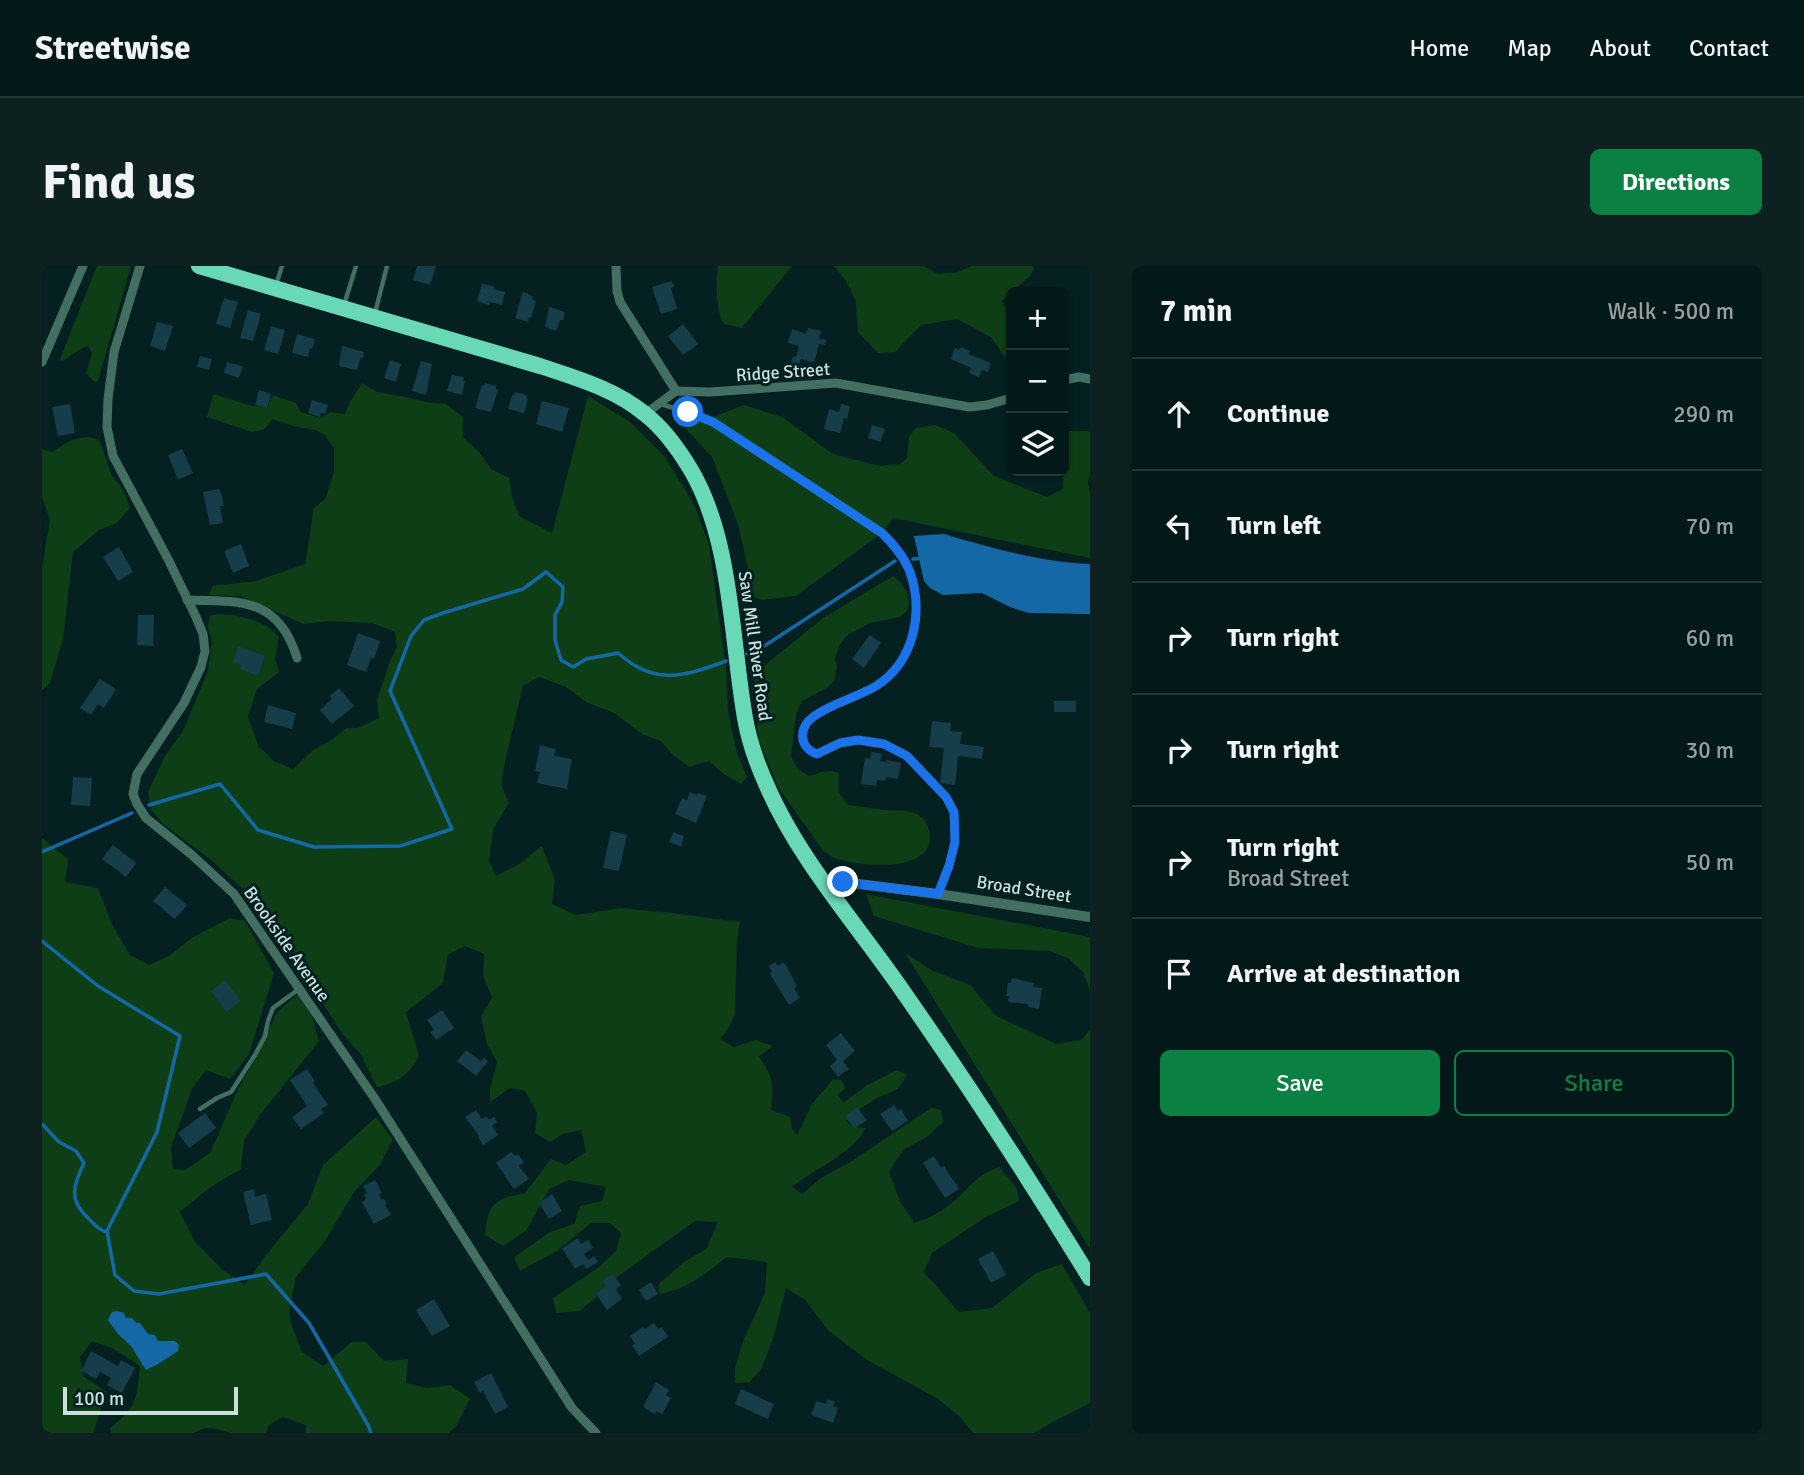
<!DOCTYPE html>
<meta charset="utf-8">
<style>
body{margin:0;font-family:Signika,sans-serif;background:#0d2121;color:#f1f3f6}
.controls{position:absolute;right:21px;top:21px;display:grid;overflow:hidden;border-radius:10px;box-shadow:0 2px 5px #0004}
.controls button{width:63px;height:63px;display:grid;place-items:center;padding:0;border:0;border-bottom:2px solid #243737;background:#031818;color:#f1f3f6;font:35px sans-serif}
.scale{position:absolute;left:21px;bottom:18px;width:175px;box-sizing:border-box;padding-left:7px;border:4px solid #cbdfdf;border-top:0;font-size:19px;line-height:24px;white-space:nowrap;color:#cbdfdf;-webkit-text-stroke:5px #042020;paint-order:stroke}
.stop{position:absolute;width:21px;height:21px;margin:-16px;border:5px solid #1a73e8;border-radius:50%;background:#fff}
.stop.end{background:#1a73e8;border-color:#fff;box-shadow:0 2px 7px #0008}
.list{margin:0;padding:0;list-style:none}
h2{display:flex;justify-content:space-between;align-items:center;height:91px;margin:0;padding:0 28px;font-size:30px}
h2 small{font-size:23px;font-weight:400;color:#97a0a2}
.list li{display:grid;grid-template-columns:46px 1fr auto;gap:21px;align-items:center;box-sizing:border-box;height:112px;padding:0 28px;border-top:2px solid #243737}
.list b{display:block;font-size:26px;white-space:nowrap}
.list p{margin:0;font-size:23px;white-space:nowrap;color:#97a0a2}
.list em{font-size:23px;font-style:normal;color:#97a0a2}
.actions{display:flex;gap:14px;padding:21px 28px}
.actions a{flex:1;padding:16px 0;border:2px solid #0b8043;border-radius:10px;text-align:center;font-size:24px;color:#0b8043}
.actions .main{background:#0b8043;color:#fff}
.icon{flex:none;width:38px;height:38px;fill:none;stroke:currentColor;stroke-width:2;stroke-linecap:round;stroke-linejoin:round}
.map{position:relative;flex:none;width:1048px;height:1167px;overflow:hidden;border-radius:10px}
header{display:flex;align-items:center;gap:42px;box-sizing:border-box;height:98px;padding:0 35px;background:#031818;border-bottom:2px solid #243737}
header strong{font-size:33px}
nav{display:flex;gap:38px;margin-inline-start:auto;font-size:24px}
.intro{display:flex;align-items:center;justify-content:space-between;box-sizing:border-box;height:168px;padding:0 42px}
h1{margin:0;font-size:49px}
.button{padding:18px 32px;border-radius:10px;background:#0b8043;color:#fff;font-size:24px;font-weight:700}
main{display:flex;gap:42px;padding:0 42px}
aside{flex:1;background:#031818;border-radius:10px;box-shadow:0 2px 5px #0004}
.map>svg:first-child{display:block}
</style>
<header>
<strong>Streetwise</strong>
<nav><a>Home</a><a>Map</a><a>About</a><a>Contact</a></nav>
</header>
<div class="intro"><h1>Find us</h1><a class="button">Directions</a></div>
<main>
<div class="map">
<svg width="1048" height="1167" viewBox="0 0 1048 1167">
<rect width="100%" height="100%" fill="#042020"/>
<g fill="#0d3e15">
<path d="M 55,0 L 89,0 L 56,115 L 53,116 L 44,107 L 50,87 L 46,80 C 36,83 29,91 20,95 L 18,93 Z"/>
<path d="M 676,0 L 750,0 L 700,62 L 682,58 C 673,43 674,17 676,0 Z"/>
<polygon points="792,0 882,0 896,8 916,6 930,0 991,0 992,2 988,10 960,35 969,53 969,98 967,97 949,71 915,53 879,59 853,86 836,87 816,66 814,36 804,15"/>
<path d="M 320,117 L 335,126 L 359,130 L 383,136 L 404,138 L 421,151 L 421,171 L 437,186 L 449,203 L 467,212 L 470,231 L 477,250 L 510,267 L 546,130 L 588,156 L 622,190 L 652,238 L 667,279 L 684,403 L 686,445 L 695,487 L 705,511 L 699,518 L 683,509 L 667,495 L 647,501 L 630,488 L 619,475 L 600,468 L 572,447 L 544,436 L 524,421 L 497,411 L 481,420 L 464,491 L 459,519 L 467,536 L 451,564 L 447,594 L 454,610 L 477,598 L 500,580 L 513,615 L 510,638 L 534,649 L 579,642 L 629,647 L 698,656 L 695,673 L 693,748 L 686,763 L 678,773 L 692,781 L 714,774 L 731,780 L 717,790 C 731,813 732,816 729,844 L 748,851 L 750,863 L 755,869 L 770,838 L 791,813 L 800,814 L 803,823 L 795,829 L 802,836 L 824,820 L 855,804 L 865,809 L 856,823 L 835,832 L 816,844 L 804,855 L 811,861 L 823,862 C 816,884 768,906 750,921 L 760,928 L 779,912 L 810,895 L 889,842 L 899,844 L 901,856 L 885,871 L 861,884 L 847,906 L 858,935 L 872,957 C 884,953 896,948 906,940 C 926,925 932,909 958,901 L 975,923 L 977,935 L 942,952 L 890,987 L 882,1006 L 917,1046 L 950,1042 L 994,1007 L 1020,998 L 1048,1047 L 1048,1137 L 1009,1157 L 992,1167 L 931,1167 L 917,1150 L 896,1133 L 825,1094 L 787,1065 L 763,1034 L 744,1022 L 731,1073 L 719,1103 L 708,1116 L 693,1117 L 693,1102 L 701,1075 L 723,1027 L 725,996 L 685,991 C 665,1007 644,1024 617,1028 L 617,1018 L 642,996 L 664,983 L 676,956 L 653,955 L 575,1011 L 556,1030 L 537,1045 L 514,1047 L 511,1032 L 557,1001 L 574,985 L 579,967 L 568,957 L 549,957 L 515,985 L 478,1005 L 472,991 L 508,966 L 532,958 L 538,940 L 560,935 L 564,921 L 527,914 L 507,923 L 484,965 L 461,980 L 443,969 C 446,938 452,933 483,927 L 509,893 L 524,899 L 544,886 L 539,864 L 521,868 L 508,876 L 493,867 L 495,847 L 483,825 L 468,822 L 448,836 L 448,823 L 455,796 L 445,778 L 439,750 L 450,732 L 441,709 L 442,688 L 423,680 L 406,689 L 401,717 L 364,746 L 377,790 C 367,809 356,817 335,821 L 319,789 L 299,766 L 247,683 L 202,624 L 168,593 L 121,558 L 109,544 L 106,526 L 123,490 L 141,465 L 166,405 L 170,376 L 166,360 L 168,350 C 182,345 210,352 224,360 C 228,362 233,367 237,371 L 233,393 L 237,406 L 215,423 L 206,451 L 217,481 L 232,495 L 251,503 L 270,485 L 291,473 L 304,462 L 316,462 L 337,452 L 335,434 L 347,398 L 355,381 L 353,366 L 330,357 L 287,355 L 262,358 L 198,330 L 167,329 L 170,320 L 214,315 L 263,298 L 268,269 L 271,243 L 283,233 L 292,206 L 292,182 L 283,169 L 273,164 L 255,161 L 230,153 L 223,163 L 210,166 L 165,151 L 171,128 L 210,140 L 225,141 L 231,129 L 254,137 L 259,146 L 279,152 L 288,146 L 303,148 L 308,136 Z"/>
<polygon points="702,139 740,151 791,188 838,200 858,198 865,192 867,171 874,162 893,159 912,167 952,210 1005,231 1021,223 1022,176 1025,165 1045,165 1048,166 1048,210 1046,216 1048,226 1048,292 851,252 840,267 754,330 720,334 712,331 696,258 670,191 643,162"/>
<path d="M 46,171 L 55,173 L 59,178 L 70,210 L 81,224 L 88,242 L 75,257 L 57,264 L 31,286 L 21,373 L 8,417 L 0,424 L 0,301 L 8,254 L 0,231 L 0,183 L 11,186 C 23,177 31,172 46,171 Z"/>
<path d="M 851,310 L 858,316 L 865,326 L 867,336 L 865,345 L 858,351 L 828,357 L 804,370 L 798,379 L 793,393 L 795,401 L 792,415 L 785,422 L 760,435 L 754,448 L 749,491 L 757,504 L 767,510 C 777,507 786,502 797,507 L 797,527 L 806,539 C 818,540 831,543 843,544 C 854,545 865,543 875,548 C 881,551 886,558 887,565 C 897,609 813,601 790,591 C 789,590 783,586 781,585 L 736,521 L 717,474 L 713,440 L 713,411 L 722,400 L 781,352 Z"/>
<path d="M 0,572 L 26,593 L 23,616 L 56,622 L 70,658 L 88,689 L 107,699 L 127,690 L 151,671 L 188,652 L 203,655 L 232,707 L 207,788 L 188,813 L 164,804 L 150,823 L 129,881 L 131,903 L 143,904 L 168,887 L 197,821 L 214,792 L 235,746 L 256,728 L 270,750 L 277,775 L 218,849 L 202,875 L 199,903 L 167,922 L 138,946 L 153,976 L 181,1004 L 203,1019 L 223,990 L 266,938 L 281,899 L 334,851 L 351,874 L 338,899 L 312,926 L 283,975 L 254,1011 L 247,1046 L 250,1060 L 260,1086 L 281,1100 L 310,1076 L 324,1076 L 342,1095 L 366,1093 L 364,1117 L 385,1122 L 408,1119 L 428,1133 L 414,1160 L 407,1167 L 264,1167 L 264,1159 L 241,1151 L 227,1159 L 224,1167 C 213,1167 199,1167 189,1167 C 175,1163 165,1158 152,1167 L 69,1167 L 68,1162 C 96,1140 94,1134 98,1100 L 70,1082 L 50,1075 L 38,1091 L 41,1110 L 65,1126 L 51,1167 L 0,1167 Z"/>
<polygon points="824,628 1048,671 1048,725 1041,706 1026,692 1008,685 936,682 832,650"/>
<polygon points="863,687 891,705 928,719 953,749 1014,778 1039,774 1048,764 1048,983"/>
</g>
<g fill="#1568a6">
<path d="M 902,268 C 949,282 998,296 1048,298 L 1048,348 L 987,347 L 968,341 L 940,327 L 901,329 L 888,322 L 882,315 L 872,270 Z"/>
<polygon points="75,1045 82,1047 84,1052 90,1052 94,1057 98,1057 106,1068 113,1069 116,1075 133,1075 137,1079 136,1085 116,1098 104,1104 89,1080 76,1068 66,1054 70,1046"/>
</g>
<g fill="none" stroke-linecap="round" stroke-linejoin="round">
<g stroke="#1568a6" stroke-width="3.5">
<polyline points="871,293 881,292"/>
<polyline points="705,388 716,384 853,295"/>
<path d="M 107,539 L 178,518 L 216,564 L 272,581 L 358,580 L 410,563 L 348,425 L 369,370 L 382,354 L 401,347 L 481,323 L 504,306 L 521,321 L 520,336 L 513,349 L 513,374 L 519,394 L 531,401 L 544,393 L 576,387 C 582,392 588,397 594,400 C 623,418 655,406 684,395"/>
<polyline points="0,586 90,547"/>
<polyline points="0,675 56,720 138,770 115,866 65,965 73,1009 92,1025 117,1028 224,1008 267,1057 326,1159 329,1167"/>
<path d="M 0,858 L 17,876 L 34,885 L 42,897 C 31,920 26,934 47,953 C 53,959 57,964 65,966"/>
</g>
</g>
<g fill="#153d4a">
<polygon points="375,0 394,0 388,19 371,14"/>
<polygon points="630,15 632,21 629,22 635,43 619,48 610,21"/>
<polygon points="440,18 452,20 451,23 463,26 460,39 448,36 447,39 435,35"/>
<polygon points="481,26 491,30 490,33 494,35 489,52 487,51 486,56 473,52"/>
<polygon points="182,32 196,36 188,62 174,58"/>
<polygon points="507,41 523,46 521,54 518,54 514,65 503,61"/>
<polygon points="206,44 219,48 211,75 198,72"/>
<polygon points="115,56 131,60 123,85 108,80"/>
<polygon points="641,58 656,78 641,89 626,70"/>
<polygon points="229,60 243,64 236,88 222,84"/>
<polygon points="766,62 779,65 777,72 784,74 783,79 777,78 772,97 759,93 757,100 749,98 751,91 754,91 757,80 746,77 750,63 764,68"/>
<polygon points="255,68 273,73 270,83 268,82 266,91 250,87"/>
<polygon points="300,80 322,86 321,92 319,91 315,104 297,100"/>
<polygon points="919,81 928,85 926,88 949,97 946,106 940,104 937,111 927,107 929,102 909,93 913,82 917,84"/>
<polygon points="158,90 170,93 167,104 155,101"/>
<polygon points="348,94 359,98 354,116 342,112"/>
<polygon points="379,95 390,98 384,129 370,125"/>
<polygon points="185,96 201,100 197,112 182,107"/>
<polygon points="410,109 422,111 421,115 423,115 420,129 405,125"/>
<polygon points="443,117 454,120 454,123 456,124 449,146 433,142 440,119 442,120"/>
<polygon points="217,124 229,128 225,142 213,139"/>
<polygon points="473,126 485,129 484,132 486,133 482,147 466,143 470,129 472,130"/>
<polygon points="270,134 286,139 283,148 279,147 278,151 266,147"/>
<polygon points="500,135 527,142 520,166 494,158"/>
<polygon points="28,138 33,167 16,170 10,141"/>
<polygon points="799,138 808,140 805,153 802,152 798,167 782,163 787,143 797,146"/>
<polygon points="830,159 843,163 838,176 826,172"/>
<polygon points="140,183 151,207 136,214 126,189"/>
<polygon points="178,223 182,240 178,240 181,257 168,259 161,226"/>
<polygon points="199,278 207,300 191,307 182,285"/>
<polygon points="77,281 91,306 76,315 61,291"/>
<polygon points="96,349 112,349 111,380 95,379"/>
<polygon points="316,367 338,375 332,393 329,392 324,406 305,399"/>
<polygon points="828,369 839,377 822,402 810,393"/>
<polygon points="196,380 223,390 216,410 198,403 199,399 191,397"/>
<polygon points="58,413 74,423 62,442 56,438 49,449 38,442"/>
<polygon points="297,422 312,440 290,458 278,444 290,433 288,430"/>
<rect x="1012" y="435" width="22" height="11"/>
<polygon points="226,439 254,447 250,463 222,456"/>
<polygon points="890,455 909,457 908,465 920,466 918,478 942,481 940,493 916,490 913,519 898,517 902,482 887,481"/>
<polygon points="498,479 514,483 512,490 530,493 525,523 495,517 498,506 493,505"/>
<polygon points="830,486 840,488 838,495 844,496 845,494 859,497 856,513 844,511 843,515 835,514 834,520 819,518 823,492 828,493"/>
<polygon points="31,511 50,512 48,540 29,539"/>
<polygon points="648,526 655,529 656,527 665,530 654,557 633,548 640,532 645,534"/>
<polygon points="569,565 585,569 577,605 561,602"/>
<polygon points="631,566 642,570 639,580 627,576"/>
<polygon points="71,579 94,597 84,611 60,593"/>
<polygon points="123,621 145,639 133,653 111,635"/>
<polygon points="733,696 736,700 742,696 755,720 752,722 758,732 747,739 728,708 730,706 727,700"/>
<polygon points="970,712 992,717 991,721 1000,722 997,743 986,741 986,738 966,736 967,730 964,730 966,717 969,717"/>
<polygon points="183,714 199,735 184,746 169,725"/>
<polygon points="400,744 412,762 394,774 388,766 392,764 385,754"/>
<polygon points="799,767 813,785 801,795 807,803 796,811 788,800 795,794 784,779"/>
<polygon points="424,784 439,795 442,792 446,795 434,810 415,795"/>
<polygon points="265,803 273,815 271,817 286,839 279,843 282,847 259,863 250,851 265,840 248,814"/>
<polygon points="852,839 856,845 859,843 866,855 850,865 838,848"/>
<polygon points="815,841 825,854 812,863 803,850"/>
<polygon points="434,844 440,853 444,850 447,854 452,851 455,856 450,860 456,869 441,879 436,871 437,870 423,851"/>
<polygon points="163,847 174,862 147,882 136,867"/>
<polygon points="469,886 473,890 476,888 482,896 477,900 487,913 472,923 454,897"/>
<polygon points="892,890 899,902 902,900 917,923 903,932 881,897"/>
<polygon points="333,914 340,927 337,929 340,934 342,933 345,938 343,939 349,949 332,958 320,936 324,933 322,929 325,927 321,920"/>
<polygon points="212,923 213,931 224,928 230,954 209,959 201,926"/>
<polygon points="510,928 520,945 507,953 497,937"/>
<polygon points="536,972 539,978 546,974 551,982 542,988 546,994 552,990 556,996 544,1003 541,998 533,1003 520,982"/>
<polygon points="951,985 964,1009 949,1017 936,993"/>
<polygon points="570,1008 579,1019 574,1023 580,1033 565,1044 554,1028 564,1020 560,1015"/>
<polygon points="609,1016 616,1028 604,1035 597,1024"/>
<polygon points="392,1033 408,1060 390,1070 374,1044"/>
<polygon points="612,1057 616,1063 620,1061 626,1071 597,1090 590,1079 593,1078 588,1070 601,1061 603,1063"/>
<polygon points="49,1085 76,1100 79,1094 93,1102 80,1127 65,1119 69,1112 58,1106 54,1113 39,1105"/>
<polygon points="449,1107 466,1141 453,1148 441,1125 438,1127 432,1116"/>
<polygon points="614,1116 627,1124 624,1129 629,1132 620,1148 615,1145 613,1148 601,1141"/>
<polygon points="699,1123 732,1138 726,1153 693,1138"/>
<polygon points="785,1133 793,1136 791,1140 796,1142 791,1157 769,1149 774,1135 784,1138"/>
</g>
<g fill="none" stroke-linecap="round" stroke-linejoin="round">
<g stroke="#426f61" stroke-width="4.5">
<polyline points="234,19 240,0"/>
<polyline points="302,39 314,0"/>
<polyline points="333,47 345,0"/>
<path d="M 618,138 L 646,146 L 671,156 L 840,267 C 851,279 862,290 868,306 C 882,347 872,396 834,420 C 814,432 790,437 771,451 C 756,463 757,482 775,488 L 798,477 L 816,474 L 842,478 L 865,490 L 904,531 L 912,546 L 913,576 L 907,600 L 896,627"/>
<polyline points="158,843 175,832 189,826 213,789 223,770 226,755 231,742 257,723"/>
</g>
<g stroke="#426f61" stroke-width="9">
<polyline points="98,0 72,86 66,133 65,161 71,190 126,293 154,351 161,368 163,385 159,401 142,437 95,508 91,528 95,538 104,552 150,589 192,628 333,833 530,1142 554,1167"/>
<polyline points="574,0 575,25 578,36 634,125"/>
<polyline points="0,96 41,0"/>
<polyline points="1022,114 1037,111 1048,113"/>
<polyline points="603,148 634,125 668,126 794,117 927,141 945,139 969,132"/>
<path d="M 145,334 C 199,335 237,332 255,392"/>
</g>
<polyline stroke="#426f61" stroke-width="10" points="788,624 801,616 896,628 1048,651"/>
<path stroke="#68d8b6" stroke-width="16" d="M 157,0 L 498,100 C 534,112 573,123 603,148 C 621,162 637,184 649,204 C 690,274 689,372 703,452 C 707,475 715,498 725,520 C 756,592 815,659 860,724 C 925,817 988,914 1048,1012"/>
</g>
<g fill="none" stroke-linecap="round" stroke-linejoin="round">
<path stroke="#1a73e8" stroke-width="9" d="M 646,146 L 671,156 L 840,267 C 851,278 862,290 868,306 C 882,347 872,396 834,420 C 814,432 790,437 771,451 C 756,462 757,482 775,488 L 798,477 L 816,474 L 842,478 L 865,490 L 904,531 L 912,546 L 913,576 L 907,600 L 896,628 L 801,616"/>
</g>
<g text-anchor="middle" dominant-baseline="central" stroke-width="6" stroke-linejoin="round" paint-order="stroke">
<g font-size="18" fill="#cbdfdf" stroke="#042020">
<text transform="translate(741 106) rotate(-4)">Ridge Street</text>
<text transform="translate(713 380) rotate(82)">Saw Mill River Road</text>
<text transform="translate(982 623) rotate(9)">Broad Street</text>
<text transform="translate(245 678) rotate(55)">Brookside Avenue</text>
</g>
</g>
</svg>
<div class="controls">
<button>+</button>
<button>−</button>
<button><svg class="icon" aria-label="layers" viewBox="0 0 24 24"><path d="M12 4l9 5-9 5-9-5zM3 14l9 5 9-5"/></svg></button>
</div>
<div class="scale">100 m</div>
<div class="stop" style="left:646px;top:146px"></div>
<div class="stop end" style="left:801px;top:616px"></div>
</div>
<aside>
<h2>7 min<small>Walk · 500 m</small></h2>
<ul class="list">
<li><svg class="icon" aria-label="ahead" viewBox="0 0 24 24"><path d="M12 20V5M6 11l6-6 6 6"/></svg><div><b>Continue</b></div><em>290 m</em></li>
<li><svg class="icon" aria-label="left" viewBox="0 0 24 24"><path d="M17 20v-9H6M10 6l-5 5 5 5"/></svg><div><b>Turn left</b></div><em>70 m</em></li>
<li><svg class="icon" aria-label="right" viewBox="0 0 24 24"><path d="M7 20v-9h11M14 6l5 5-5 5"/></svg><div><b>Turn right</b></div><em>60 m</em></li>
<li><svg class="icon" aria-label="right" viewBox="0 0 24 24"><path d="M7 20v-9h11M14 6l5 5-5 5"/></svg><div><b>Turn right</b></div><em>30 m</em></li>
<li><svg class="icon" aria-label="right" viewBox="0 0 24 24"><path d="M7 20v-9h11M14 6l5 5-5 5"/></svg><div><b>Turn right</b><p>Broad Street</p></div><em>50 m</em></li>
<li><svg class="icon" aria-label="arrive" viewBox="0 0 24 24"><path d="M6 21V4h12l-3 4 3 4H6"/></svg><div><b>Arrive at destination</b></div></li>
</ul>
<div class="actions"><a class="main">Save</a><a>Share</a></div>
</aside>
</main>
